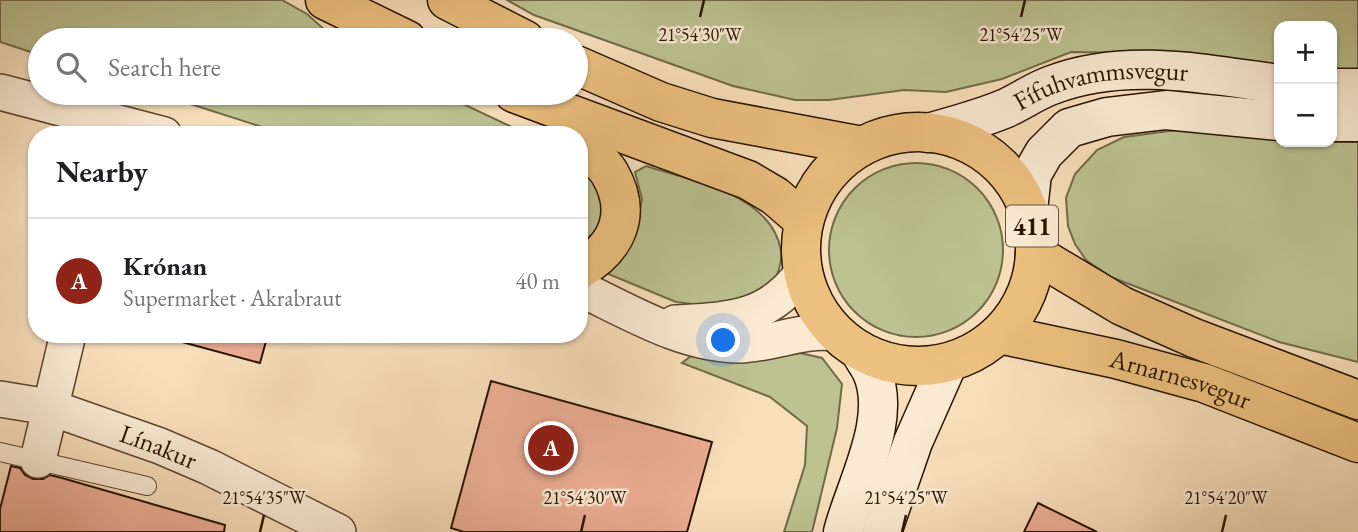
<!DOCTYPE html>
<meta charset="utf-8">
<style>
body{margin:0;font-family:"EB Garamond",serif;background:#f2f2f2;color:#202124}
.controls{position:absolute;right:21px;top:21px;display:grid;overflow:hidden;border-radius:14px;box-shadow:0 2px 5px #0004}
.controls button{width:63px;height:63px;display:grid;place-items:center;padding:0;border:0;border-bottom:2px solid #e0e0e0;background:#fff;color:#202124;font:35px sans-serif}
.you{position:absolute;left:724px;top:341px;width:24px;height:24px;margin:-18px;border:5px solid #fff;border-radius:50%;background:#1a73e8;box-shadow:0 0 0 10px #1a73e833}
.badge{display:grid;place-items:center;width:46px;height:46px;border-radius:50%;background:#8f2418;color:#fff;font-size:23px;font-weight:700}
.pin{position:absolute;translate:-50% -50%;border:4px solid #fff;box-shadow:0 2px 7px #0006}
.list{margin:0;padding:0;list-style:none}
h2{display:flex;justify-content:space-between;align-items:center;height:91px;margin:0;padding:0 28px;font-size:30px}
h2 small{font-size:23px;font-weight:400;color:#757577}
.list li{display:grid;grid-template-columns:46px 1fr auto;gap:21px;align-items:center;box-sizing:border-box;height:126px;padding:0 28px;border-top:2px solid #e0e0e0}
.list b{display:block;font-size:26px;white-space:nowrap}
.list p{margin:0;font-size:23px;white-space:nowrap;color:#757577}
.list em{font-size:23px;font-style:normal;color:#757577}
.icon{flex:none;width:38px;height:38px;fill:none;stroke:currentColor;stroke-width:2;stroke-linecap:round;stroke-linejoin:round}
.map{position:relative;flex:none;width:1358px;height:532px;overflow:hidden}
.search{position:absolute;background:#fff;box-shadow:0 2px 5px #0004;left:28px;top:28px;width:560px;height:77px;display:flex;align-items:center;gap:18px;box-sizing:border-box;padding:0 24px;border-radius:38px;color:#757577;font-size:26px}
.panel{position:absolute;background:#fff;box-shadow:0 2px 5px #0004;left:28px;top:126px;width:560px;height:217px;border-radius:28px}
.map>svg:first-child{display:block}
</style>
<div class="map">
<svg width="1358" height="532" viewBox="0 0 1358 532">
<rect width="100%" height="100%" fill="#f8dfbc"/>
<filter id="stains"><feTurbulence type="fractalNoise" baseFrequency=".00286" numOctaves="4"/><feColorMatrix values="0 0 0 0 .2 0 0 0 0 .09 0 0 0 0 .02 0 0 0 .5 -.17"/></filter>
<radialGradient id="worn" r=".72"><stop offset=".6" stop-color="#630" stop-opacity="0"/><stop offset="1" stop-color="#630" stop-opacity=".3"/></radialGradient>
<g fill="#bcc292" stroke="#726a49" stroke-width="2">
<polygon points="0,0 282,0 307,14 336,40 40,40 40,55 0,42"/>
<polygon points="507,0 1358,0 1358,76 1332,76 1332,26 1279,26 1279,71 1140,53 1071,52 1002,79 946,92 904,90 829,100 795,100 733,86 534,15"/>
<polygon points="156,93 440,93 529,135 287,135"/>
<polygon points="1177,130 1279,138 1279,142 1358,142 1358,362 1279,342 1111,277 1086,260 1075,244 1068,226 1066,198 1075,174 1097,150 1124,137"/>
<path d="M 579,160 L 605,183 C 603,212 607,228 579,244 Z"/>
<circle cx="916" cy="250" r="87"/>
<path d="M 646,166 C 692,181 772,194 781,251 C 783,260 777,274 775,283 L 725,308 L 676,302 L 606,273 L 636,230 L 642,199 L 635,172 Z"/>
<polygon points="800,353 822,358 842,384 837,428 812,532 784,532 805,465 807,426 770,397 682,363 691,356 736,363"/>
</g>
<g fill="#edae96" stroke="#281300" stroke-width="2">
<polygon points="183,334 268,334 260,363 182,342"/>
<polygon points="491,381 712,442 687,532 464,532 451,528"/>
<polygon points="11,466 20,468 25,475 33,479 43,479 50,475 62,478 225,525 224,532 0,532 0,509"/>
<polygon points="1038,503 1097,532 1024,532"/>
</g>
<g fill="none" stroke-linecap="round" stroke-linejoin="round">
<defs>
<polyline id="lane" points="0,452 147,486"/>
<g id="street">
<polyline points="0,92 164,135"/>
<path d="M 579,288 C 630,312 683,345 740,345 C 773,344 802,329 835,333"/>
<path d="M 675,323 C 729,320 768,320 802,273"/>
<path id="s1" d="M 0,399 L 49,407 L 160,446 L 209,467 L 338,532"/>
<polyline points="38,460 68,334"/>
</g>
<g id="secondary">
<polyline points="1332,88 1358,88"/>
<polyline points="1332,122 1358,122"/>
<path id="s2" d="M 928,133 C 954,126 979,119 1004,109 C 1020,102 1035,91 1052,85 C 1124,57 1206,74 1279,84"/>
<polyline points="1028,210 1032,174 1044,153 1069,128 1107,117 1166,110 1279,121"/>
<path d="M 843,532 C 855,485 894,418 871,370 C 868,364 863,358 860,351"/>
<polyline points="882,532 913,442 948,363"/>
</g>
<g id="primary">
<polyline points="325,0 407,40"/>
<polyline points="447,0 525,40"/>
<polyline points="576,65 661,102 712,118 862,146"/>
<polyline points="514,93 748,180 775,196 804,221"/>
<circle cx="918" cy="249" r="117"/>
<path d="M 579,143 C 589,152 604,163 610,174 C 633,214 617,248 579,270"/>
<polyline points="1035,254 1122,306 1194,338 1358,400"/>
<path id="s3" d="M 999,334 L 1116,359 L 1204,383 L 1358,443"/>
</g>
</defs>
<use href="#lane" stroke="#5c462f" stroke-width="20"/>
<use href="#street" stroke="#5c462f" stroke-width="38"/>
<use href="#secondary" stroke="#281300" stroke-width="41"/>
<use href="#primary" stroke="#281300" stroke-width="41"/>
<use href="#lane" stroke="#faead3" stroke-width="18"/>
<use href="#street" stroke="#faead3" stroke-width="35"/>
<use href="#secondary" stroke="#faead3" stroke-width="38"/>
<use href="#primary" stroke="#ecc07e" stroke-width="38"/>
</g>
<path fill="none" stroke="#281300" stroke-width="2.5" d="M 700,17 L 704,0M 1021,17 L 1025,0M 260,532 L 264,515M 581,532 L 585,515M 902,532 L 906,515M 1222,532 L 1226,515"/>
<g text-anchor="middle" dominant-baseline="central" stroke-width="5" stroke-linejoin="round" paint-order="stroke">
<rect fill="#faead3" stroke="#67543f" stroke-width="2" x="1006" y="205.5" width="52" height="41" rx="5"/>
<g font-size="24" font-weight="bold" fill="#281300">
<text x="1032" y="226">411</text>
</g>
<g font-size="26" fill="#281300" stroke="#faead3">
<text stroke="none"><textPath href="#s2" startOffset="182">Fífuhvammsvegur</textPath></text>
<text stroke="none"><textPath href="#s3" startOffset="187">Arnarnesvegur</textPath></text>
<text stroke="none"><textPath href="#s1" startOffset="166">Línakur</textPath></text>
</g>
</g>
<g font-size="18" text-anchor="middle" fill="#281300" stroke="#faead3" stroke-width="5" stroke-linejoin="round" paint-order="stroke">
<text x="700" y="41">21°54'30"W</text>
<text x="1021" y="41">21°54'25"W</text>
<text x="264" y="504">21°54'35"W</text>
<text x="585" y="504">21°54'30"W</text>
<text x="906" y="504">21°54'25"W</text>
<text x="1226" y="504">21°54'20"W</text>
</g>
<rect width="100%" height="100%" filter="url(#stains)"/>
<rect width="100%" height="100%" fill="url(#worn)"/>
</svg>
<div class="controls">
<button>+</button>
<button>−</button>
</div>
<div class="you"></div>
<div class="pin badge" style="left:551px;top:448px">A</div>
<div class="search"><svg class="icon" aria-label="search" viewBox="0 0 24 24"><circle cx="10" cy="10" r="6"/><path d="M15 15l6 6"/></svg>Search here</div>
<section class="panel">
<h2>Nearby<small></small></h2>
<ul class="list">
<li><span class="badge">A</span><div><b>Krónan</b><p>Supermarket · Akrabraut</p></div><em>40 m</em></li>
</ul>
</section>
</div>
